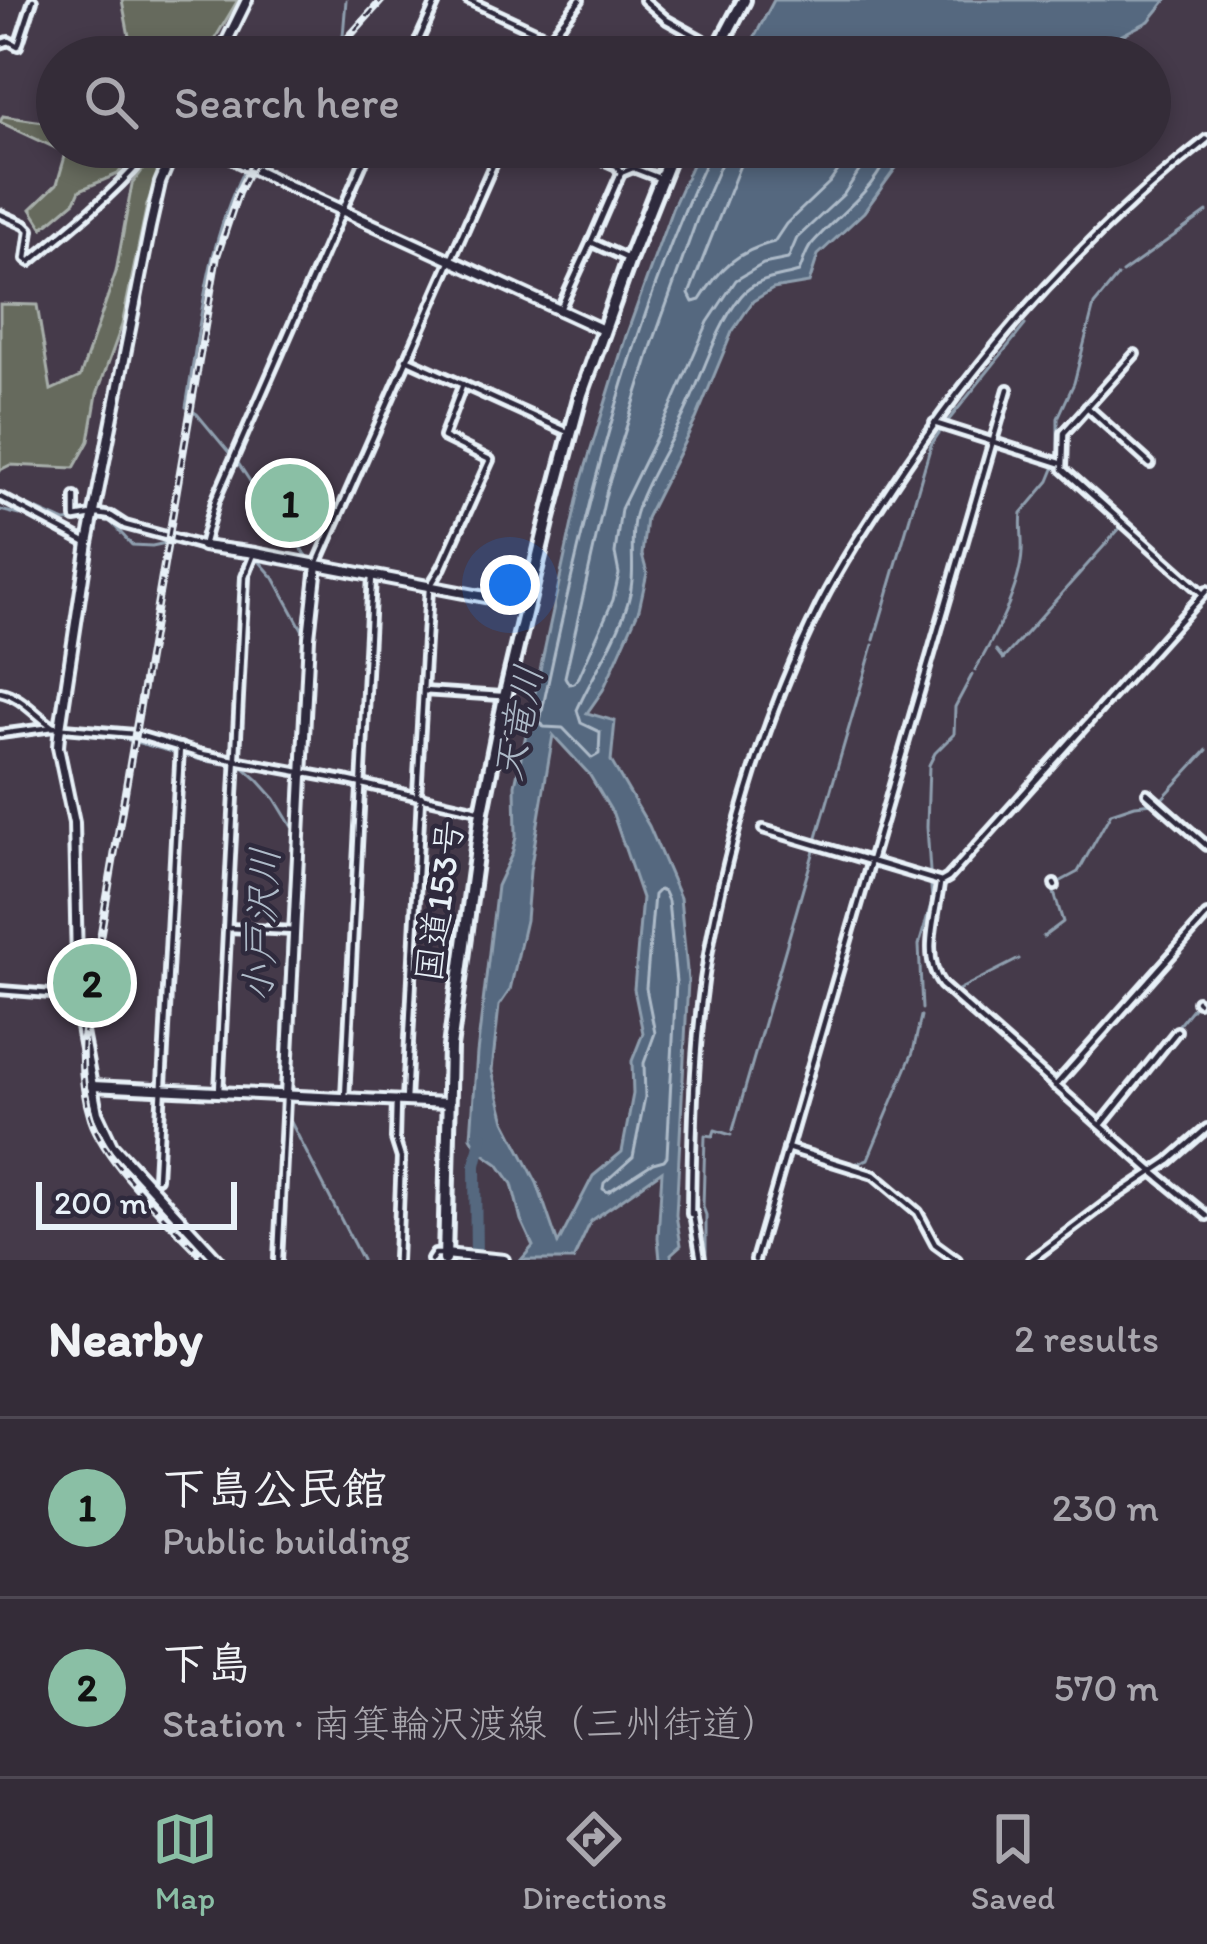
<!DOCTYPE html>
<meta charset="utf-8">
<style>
body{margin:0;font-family:Itim,"Klee One",sans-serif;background:#3c3440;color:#f1f3f6}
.scale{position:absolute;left:36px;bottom:30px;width:201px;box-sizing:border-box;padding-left:12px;border:6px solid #e8f1f8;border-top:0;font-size:33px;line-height:42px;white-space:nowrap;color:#e8f1f8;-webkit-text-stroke:9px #2f2a3d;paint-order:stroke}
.you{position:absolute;left:510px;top:585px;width:42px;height:42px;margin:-30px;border:9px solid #fff;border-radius:50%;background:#1a73e8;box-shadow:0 0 0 18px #1a73e833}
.badge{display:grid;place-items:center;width:78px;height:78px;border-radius:50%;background:#8abfa5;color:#111;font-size:39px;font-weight:700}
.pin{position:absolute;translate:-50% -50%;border:6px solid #fff;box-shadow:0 3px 12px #0006}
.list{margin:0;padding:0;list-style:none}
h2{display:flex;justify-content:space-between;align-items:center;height:156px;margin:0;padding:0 48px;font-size:51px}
h2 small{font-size:39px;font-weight:400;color:#a9a7ae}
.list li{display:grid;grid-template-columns:78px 1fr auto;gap:36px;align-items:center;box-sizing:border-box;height:180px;padding:0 48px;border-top:3px solid #4e4853}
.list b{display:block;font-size:45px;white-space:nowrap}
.list p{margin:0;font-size:39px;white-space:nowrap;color:#a9a7ae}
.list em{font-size:39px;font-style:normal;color:#a9a7ae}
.icon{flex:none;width:66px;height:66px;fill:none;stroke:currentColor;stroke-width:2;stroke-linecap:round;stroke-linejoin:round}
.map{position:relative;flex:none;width:1207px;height:1260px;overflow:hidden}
.search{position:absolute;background:#342c38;box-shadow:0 6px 18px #0003;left:36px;right:36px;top:36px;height:132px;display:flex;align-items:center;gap:30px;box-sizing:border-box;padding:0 42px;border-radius:66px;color:#a9a7ae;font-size:45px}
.sheet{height:516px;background:#342c38}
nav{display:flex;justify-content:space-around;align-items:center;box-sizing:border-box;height:168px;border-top:3px solid #4e4853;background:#342c38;font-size:33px;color:#a9a7ae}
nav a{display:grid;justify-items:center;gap:6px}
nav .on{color:#8abfa5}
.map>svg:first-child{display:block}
</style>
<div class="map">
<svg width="1207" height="1260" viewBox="0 0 1207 1260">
<rect width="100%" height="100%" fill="#453a4a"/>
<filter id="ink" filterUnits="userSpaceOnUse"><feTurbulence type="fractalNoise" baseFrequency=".00833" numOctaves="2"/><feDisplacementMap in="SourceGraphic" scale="24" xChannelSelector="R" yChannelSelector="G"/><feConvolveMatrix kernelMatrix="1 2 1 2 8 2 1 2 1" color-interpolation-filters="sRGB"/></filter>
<g filter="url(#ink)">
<g fill="#666b5d" stroke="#a7aeaa" stroke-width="3">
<polygon points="122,0 238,0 204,57 133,57"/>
<polygon points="3,116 57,124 57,147 138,147 118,174 80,190 75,201 43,228 31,209 57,184 66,153 0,122"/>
<polygon points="160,147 167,147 147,205 122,325 97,394 89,441 74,468 10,465 0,470 0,304 37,305 51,390 80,377 116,272 132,184"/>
</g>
<g fill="#54687f" stroke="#8f9faf" stroke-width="3" fill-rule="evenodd">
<polygon points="774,0 1166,0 1149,21 1079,57 744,57"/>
<path d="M 700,147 L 904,147 L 898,165 L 864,212 L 818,255 L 809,283 L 773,289 L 753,301 L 732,332 L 696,419 L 646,518 L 642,555 L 647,573 L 639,609 L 603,690 L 587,713 L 615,721 L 611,761 L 649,826 L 680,898 L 688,981 L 676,1215 L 681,1245 L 671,1254 L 672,1260 L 660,1260 L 658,1238 L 662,1171 L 591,1221 L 573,1260 L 521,1260 L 533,1246 L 521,1220 L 512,1184 L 498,1164 L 479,1151 L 471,1137 L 477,1053 L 497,886 L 512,854 L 516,837 L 515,785 L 581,482 L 626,336 L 672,209 ZM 553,735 L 589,774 L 613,814 L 642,898 L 634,989 L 643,1033 L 632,1061 L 633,1094 L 622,1152 L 593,1176 L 558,1244 L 537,1183 L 505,1121 L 492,1070 L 499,1006 L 510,990 L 526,920 L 530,871 Z"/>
</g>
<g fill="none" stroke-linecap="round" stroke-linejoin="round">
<g stroke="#adbac8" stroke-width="3">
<path d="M 709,147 L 709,155 C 626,333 580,529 540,721 L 544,727 L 563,728 L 592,758 L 599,754 L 600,732 L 581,723 L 577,710 C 593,674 617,640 628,602 C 637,572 629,550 634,520 C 639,492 672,440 685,412 C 703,375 716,327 741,296 C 756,278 779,278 799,272 C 803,263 805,253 811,245 C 839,212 877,191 891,147"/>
<polyline points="725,147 723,159 697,219 652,345 607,489 565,677 569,684 574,683 579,677 613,600 619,574 615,553 621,509 671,407 708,322 736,280 763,264 788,259 797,238 844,194 875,147"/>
<path d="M 743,147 L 740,165 L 689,294 L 693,302 L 700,300 C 720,268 736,252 774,242 L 786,224 L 830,182 L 855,147"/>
<polygon points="659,890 664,892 668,901 676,982 667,1156 664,1160 653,1163 608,1192 603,1189 604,1183 633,1157 645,1097 644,1063 655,1033 646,988 654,895"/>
</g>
<g stroke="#8f9faf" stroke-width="3">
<polyline points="324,57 343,36 346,0"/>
<polyline points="248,161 256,147"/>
<polyline points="1122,273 1207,212"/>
<polyline points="944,426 1025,325"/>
<path d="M 232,456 L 197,414 L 186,407 C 200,326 207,244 244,170"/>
<polyline points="1058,458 1058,418 1074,383 1094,305 1118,276"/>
<polyline points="236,460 271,513 309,558"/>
<polyline points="0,510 20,515 29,506 65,522 90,519"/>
<polyline points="97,518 108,519 132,545 152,546 171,542 201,551 251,557 260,562 274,578 303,631"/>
<polyline points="874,640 931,445 941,430"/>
<polyline points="996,650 1003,659 1121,527"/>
<path d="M 975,670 C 993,641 1021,585 1022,552 C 1023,538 1020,526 1022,513 L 1049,481 L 1056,464"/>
<polyline points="0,739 56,732 125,739 205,761 242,766 258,780 275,799 292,827"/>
<polyline points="297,767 303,631 311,568"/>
<polyline points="296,775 279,1099 362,1260"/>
<polyline points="1160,801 1207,750"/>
<polyline points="816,841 873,645"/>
<polyline points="1043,937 1063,922 1052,886 1078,872 1111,813 1135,805 1153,803"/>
<polyline points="945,982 956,992"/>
<polyline points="956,991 1019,959"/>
<polyline points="960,996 1055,1080"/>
<polyline points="922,1009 919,945 932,901 927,827 929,765 935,753 954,734 955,707 972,675"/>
<polyline points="1177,1027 1199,1000 1207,1007"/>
<polyline points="1156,1053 1173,1031"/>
<polyline points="1062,1086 1101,1119 1128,1089"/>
<polyline points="733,1130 815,847"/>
<polyline points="792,1146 839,1159"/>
<polyline points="846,1161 855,1164 868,1159 913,1052 921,1016"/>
<polyline points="706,1260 706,1215 703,1207 705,1135 713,1136 715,1130 731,1135"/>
<polyline points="759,1260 790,1152"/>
</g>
<polyline stroke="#54687f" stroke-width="12" points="476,1260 475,1165 482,1136"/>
<defs>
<g id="street">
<polyline points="468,0 550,38"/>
<polyline points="644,0 667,20 714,46"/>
<polyline points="0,44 9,41 18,46 33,0"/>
<polyline points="411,57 437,0"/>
<polyline points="541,57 550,38 580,0"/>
<polyline points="573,147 617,166 621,173 633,168 659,178"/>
<polyline points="621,173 591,242 626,258"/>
<path d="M 0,214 L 25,225 L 30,230 L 26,259 L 30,262 C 72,226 119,191 152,147"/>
<polyline points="561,307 591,242"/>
<polyline points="1135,354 1064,433 1063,469 1203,594"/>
<polyline points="406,359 570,433"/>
<polyline points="1087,407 1150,464"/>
<polyline points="934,423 1060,463"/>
<polyline points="0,497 85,542"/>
<polyline points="75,497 75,518 98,514 111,516 125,525 203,546 215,501 370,147"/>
<polyline points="317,564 501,147"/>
<polyline points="423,691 501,696"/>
<path d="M 0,692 C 21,696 35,715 53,727"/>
<polyline points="0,734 53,727 134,734 202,754 349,781 482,811"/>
<polyline points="1147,793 1207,846"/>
<polyline points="417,795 429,588 442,567 490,460 443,437 463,384"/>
<polyline points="763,829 941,882 948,878 1207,590"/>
<path d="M 940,884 C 936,915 921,958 942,985 L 1152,1171 L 1207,1216"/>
<polyline points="1054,884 1055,886"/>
<polyline points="228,928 295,931"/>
<polyline points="0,990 77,996"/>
<polyline points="1197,1001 1198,1002"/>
<polyline points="1055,1086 1207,915"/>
<polyline points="219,1092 245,577 254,554"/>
<polyline points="345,1097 372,576"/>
<polyline points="396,1101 395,1139 401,1158 397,1260"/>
<polyline points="406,1101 421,796"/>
<polyline points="1101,1125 1177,1031"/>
<polyline points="787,1148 874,1175 918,1212 935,1244 957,1260"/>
<polyline points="157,1178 180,747"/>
<polyline points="693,1213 701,1260"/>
<path d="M 691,1214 C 692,1121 694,1024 712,933 C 734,821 769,707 820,605 C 841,564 866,526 891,488 C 977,356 1082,237 1207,139"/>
<polyline points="278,1260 286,1098"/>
<polyline points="431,1260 435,1254 445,1254"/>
<polyline points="755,1260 1008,389"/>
<polyline points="1031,1260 1112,1199 1169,1161 1207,1128"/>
</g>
<g id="secondary">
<polyline points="219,57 247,0"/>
<polyline points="175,147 160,183 150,227 88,543 59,735 58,747 74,823 78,1011 97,1113 112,1145 218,1260"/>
<polyline points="218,147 239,162 289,186 603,330"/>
<polyline points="203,546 255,553 527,605"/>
<polyline points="92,1086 447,1103"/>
<polyline points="286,1095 309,637 317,565"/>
<polyline points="445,1254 504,1260"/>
</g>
<g id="highway">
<polyline points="714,57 744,0"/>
<polyline points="445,1260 450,1047 482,811 505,697 548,518 581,394 629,260 674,147"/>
</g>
</defs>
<use href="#street" stroke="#e8f1f8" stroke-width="14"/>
<use href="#secondary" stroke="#e8f1f8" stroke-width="16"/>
<use href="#highway" stroke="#e8f1f8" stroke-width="20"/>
<use href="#street" stroke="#2f2a3d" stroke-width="4.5"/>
<use href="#secondary" stroke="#2f2a3d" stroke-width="8"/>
<use href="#highway" stroke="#2f2a3d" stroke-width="10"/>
<defs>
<g id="rail">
<polyline points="331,57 382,0"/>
<path d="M 206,1260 C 172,1224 106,1164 91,1119 C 83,1094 81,1069 82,1043 L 217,256 L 238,193 L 261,147"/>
</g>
</defs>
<use href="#rail" stroke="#e8f1f8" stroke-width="8"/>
<use href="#rail" stroke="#2f2a3d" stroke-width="3" stroke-dasharray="9" stroke-linecap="butt"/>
</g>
</g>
<g text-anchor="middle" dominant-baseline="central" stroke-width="9" stroke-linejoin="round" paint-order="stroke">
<g font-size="36" fill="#e8f1f8" stroke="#2f2a3d">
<text transform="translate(439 901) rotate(-82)">国道153号</text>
</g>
<g font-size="39" font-style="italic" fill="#adbac8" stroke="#2f2a3d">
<text transform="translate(518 723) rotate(-79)">天竜川</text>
<text transform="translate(261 925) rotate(-87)">小戸沢川</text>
</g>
</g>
</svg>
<div class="scale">200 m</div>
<div class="you"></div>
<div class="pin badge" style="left:290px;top:503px">1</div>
<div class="pin badge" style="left:92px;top:983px">2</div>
<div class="search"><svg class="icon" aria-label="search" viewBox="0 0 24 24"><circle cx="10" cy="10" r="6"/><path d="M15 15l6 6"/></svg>Search here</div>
</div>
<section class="sheet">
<h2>Nearby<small>2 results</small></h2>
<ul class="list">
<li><span class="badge">1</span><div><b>下島公民館</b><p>Public building</p></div><em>230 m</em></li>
<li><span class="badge">2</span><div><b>下島</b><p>Station · 南箕輪沢渡線（三州街道）</p></div><em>570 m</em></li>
</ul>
</section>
<nav>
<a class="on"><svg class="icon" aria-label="map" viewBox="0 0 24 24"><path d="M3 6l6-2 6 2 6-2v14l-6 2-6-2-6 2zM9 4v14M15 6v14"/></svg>Map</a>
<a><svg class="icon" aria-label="directions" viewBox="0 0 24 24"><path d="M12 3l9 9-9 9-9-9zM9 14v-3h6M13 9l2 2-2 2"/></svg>Directions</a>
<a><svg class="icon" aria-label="saved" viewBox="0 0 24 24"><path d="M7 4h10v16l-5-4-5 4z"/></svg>Saved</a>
</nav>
